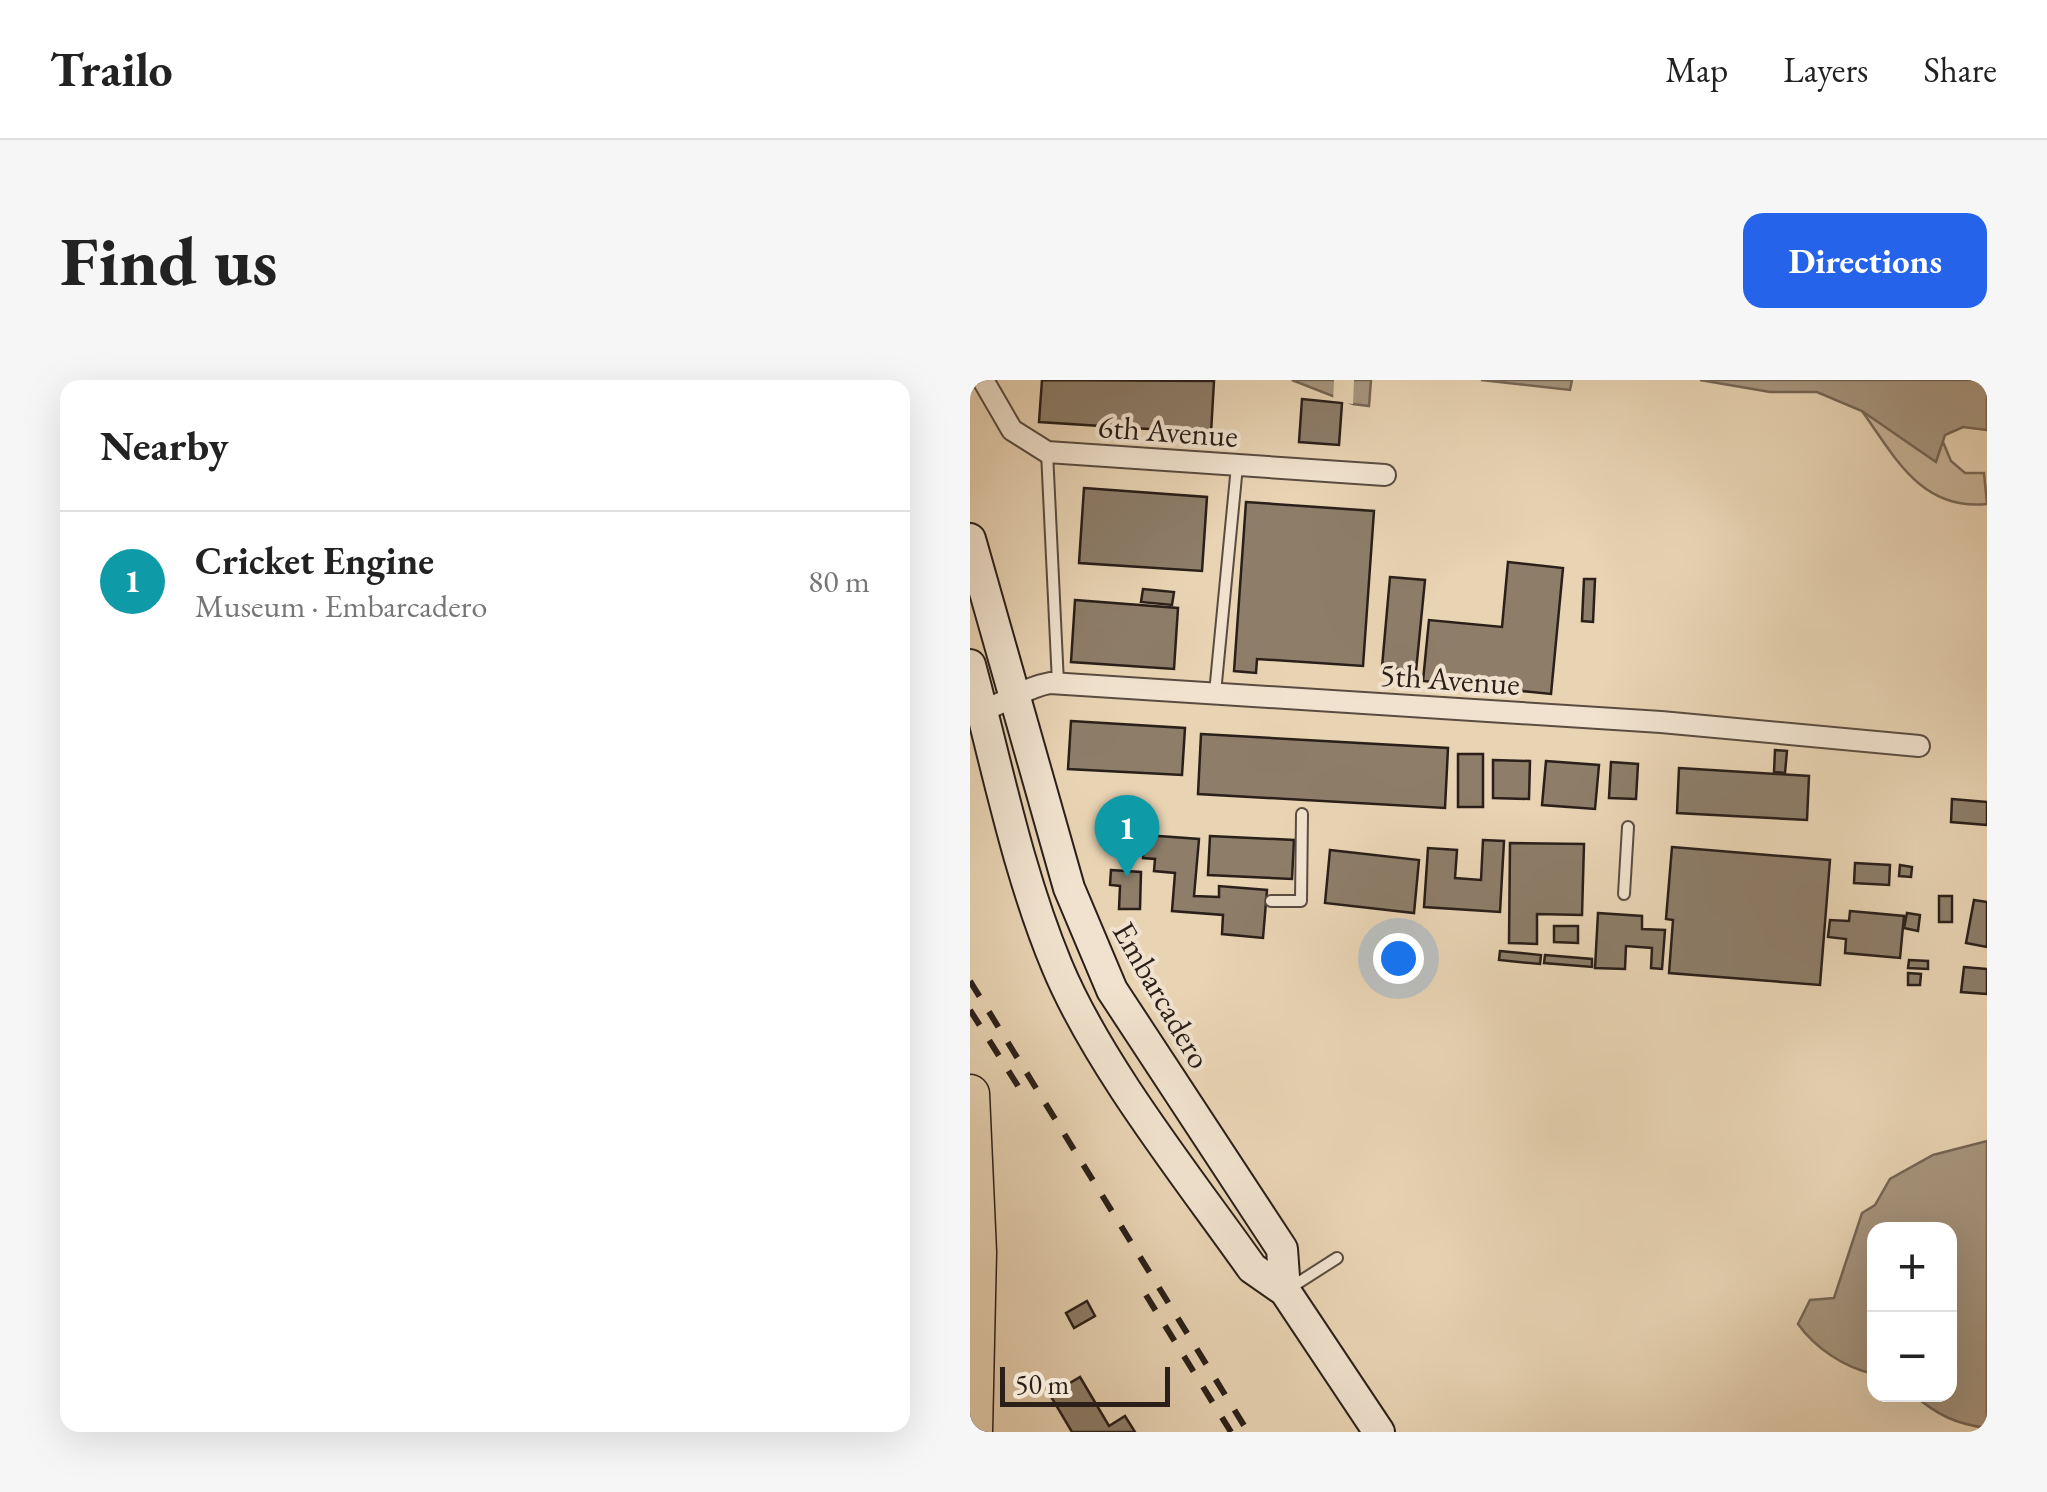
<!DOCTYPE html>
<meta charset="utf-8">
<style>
body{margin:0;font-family:"EB Garamond",serif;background:#f6f6f6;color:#222}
.controls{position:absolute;right:30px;bottom:30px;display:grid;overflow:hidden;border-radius:20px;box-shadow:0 10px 40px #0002}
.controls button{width:90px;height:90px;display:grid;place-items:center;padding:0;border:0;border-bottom:2px solid #e0e0e0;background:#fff;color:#222;font:50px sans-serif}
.scale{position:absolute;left:30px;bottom:25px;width:170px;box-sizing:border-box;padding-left:10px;border:5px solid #2a1f19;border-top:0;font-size:28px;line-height:35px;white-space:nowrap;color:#2a1f19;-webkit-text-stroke:8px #f0e2ce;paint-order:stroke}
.you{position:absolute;left:428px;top:578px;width:35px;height:35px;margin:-25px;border:8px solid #fff;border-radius:50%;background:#1a73e8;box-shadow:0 0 0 15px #1a73e833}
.badge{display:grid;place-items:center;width:65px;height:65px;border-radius:50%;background:#2563eb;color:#fff;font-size:32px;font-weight:700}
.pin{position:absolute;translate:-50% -82px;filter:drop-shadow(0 2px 5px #0008)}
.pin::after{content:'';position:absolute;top:52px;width:35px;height:30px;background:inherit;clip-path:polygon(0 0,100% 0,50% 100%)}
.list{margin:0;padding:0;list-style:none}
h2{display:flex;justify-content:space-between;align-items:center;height:130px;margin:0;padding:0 40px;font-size:42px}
h2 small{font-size:32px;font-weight:400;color:#767676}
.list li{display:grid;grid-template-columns:65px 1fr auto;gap:30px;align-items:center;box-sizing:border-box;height:140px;padding:0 40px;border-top:2px solid #e0e0e0}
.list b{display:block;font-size:38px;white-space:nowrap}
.list p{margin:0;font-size:32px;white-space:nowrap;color:#767676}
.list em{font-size:32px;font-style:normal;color:#767676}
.map{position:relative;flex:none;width:1017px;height:1052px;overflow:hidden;border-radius:20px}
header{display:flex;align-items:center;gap:60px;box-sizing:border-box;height:140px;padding:0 50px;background:#fff;border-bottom:2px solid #e0e0e0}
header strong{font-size:48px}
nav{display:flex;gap:55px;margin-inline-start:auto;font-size:35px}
.intro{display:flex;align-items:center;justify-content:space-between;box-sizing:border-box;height:240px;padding:0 60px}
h1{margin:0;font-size:70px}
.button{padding:25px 45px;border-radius:20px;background:#2563eb;color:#fff;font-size:35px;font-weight:700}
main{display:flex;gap:60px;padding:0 60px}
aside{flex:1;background:#fff;border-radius:20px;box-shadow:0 10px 40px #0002}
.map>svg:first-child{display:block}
</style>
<header>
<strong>Trailo</strong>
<nav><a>Map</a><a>Layers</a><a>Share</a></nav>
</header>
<div class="intro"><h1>Find us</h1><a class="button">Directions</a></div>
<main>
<aside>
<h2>Nearby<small></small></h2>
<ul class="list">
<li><span class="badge" style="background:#0f9aa8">1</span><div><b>Cricket Engine</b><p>Museum · Embarcadero</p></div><em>80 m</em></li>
</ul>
</aside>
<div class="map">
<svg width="1017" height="1052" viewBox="0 0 1017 1052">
<rect width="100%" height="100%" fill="#e8d3b3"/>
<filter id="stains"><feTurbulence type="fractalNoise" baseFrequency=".002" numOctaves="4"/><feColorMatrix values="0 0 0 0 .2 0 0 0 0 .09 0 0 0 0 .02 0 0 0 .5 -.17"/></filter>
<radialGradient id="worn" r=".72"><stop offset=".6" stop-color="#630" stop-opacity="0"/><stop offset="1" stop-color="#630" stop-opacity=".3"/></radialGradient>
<path fill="#c8b499" stroke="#796a59" stroke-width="2.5" d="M 902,25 L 968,50 L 981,81 L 995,93 L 1014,93 L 1017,124 C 951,131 925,77 892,31 Z"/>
<g fill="#a7967f" stroke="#756656" stroke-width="2.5">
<polygon points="322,0 401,0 399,26 383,24"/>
<polygon points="511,0 602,0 600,10"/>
<polygon points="730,0 1017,0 1017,50 993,47 975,55 966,82 892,31 847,12 800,12"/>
<path d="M 1017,761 L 1017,1048 C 986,1044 967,1035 944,1015 L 979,1014 L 979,849 L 904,849 L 904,994 C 875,988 845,968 828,944 L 840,920 L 864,918 L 892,833 L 905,825 L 920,799 L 963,775 Z"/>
</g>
<polygon fill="#e8d3b3" points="364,0 384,0 383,24 363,22"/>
<g fill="#8d7d69" stroke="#2a1f19" stroke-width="2.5">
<polygon points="72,0 244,1 241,53 69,42"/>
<polygon points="332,19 372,23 369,65 329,62"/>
<polygon points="114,108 237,117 232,191 109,183"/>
<polygon points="276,122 404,131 393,286 287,279 286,293 264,291"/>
<polygon points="538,182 593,188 581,314 453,301 459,240 532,247"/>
<polygon points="420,197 455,200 446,291 412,287"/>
<polygon points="614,199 625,199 623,242 612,241"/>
<polygon points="173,209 204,212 202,225 171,222"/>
<polygon points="105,220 208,228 204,289 101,282"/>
<polygon points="101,341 215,348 212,395 98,389"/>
<polygon points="231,354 478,368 475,428 228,414"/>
<polygon points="805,370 817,371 815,393 804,392"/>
<rect x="488" y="374" width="25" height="53"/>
<polygon points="523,380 560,381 559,419 523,418"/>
<polygon points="576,381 629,385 625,429 572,425"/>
<polygon points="641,382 668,384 666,419 639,418"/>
<polygon points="709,388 839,396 837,440 707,433"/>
<polygon points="982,419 1017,422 1017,445 981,442"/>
<polygon points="175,455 229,459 224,516 249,517 249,506 297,510 293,558 252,554 253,535 202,531 205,493 184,491 185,479 173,478"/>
<polygon points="240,456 324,460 322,499 238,495"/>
<polygon points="513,460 534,461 530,532 454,527 458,468 487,470 485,498 511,500"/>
<polygon points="540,463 614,464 612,535 567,534 567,564 539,563"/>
<polygon points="702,467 860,480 850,605 699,593 703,540 696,539"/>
<polygon points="360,470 449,480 444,533 355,523"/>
<polygon points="885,483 920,485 919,505 884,503"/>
<polygon points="930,485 942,487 941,497 929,496"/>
<polygon points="141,490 171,492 170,529 149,529 150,506 140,505"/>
<rect x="969" y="516" width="13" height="26"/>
<polygon points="1004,520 1017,522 1017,567 996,563"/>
<polygon points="880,531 934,536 930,578 875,573 876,559 858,557 860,540 879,541"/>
<polygon points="628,533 672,536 672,549 695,550 692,589 681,588 682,568 656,566 655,589 625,588"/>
<polygon points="937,533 950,535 948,551 934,548"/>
<polygon points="584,546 608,546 608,563 584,562"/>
<polygon points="530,571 571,575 570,584 529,580"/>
<polygon points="575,575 622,579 622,587 574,583"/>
<polygon points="939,580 958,581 958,589 938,588"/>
<polygon points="994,587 1017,589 1017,614 991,612"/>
<polygon points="938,593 951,594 950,605 938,605"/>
<polygon points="117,921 125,936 104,948 96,933"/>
<polygon points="110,997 139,1046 155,1036 165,1052 102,1052 80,1015"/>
</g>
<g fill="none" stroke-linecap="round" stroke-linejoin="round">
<defs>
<g id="lane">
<polyline points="77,72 88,303"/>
<polyline points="245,313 267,86"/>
<polyline points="654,514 658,447"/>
<polyline points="301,521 331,521 332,434"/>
<polyline points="320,908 367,878"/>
</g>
<g id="street">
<polyline points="13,0 42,50 77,72 415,95"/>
<path d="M 0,332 C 28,330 51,308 80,303 L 691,342 L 949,366"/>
</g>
<g id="secondary">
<polyline points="0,159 99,508 142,610 312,869 315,911"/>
<path d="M 0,285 C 27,385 47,490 87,586 C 128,685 219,799 282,888 L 315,911 L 409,1052"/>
</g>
<polyline id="highway" points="0,714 7,872 3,1052"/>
</defs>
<use href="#lane" stroke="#5a4c40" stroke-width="14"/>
<use href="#street" stroke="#5a4c40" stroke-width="24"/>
<use href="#secondary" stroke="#2a1f19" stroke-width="34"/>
<use href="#highway" stroke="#2a1f19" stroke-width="41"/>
<use href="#lane" stroke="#f0e2ce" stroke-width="10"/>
<use href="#street" stroke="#f0e2ce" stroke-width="20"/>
<use href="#secondary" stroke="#f0e2ce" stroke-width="30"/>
<use href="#highway" stroke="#e8d3b3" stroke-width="38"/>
<g stroke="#2a1f19" stroke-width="6" stroke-dasharray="18 18" stroke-linecap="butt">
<polyline points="0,601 278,1052"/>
<polyline points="0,630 48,706"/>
<polyline points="176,915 261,1052"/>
</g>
</g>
<g text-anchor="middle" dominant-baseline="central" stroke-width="8" stroke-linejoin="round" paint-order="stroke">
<g font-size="32" fill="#2a1f19" stroke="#f0e2ce">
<text transform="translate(198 51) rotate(4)">6th Avenue</text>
<text transform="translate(480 299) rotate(4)">5th Avenue</text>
<text transform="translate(192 615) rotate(60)">Embarcadero</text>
</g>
</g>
<rect width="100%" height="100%" filter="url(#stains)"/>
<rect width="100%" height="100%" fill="url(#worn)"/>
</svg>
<div class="controls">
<button>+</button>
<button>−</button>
</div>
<div class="scale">50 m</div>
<div class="you"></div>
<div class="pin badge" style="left:157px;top:497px;background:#0f9aa8">1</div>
</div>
</main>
